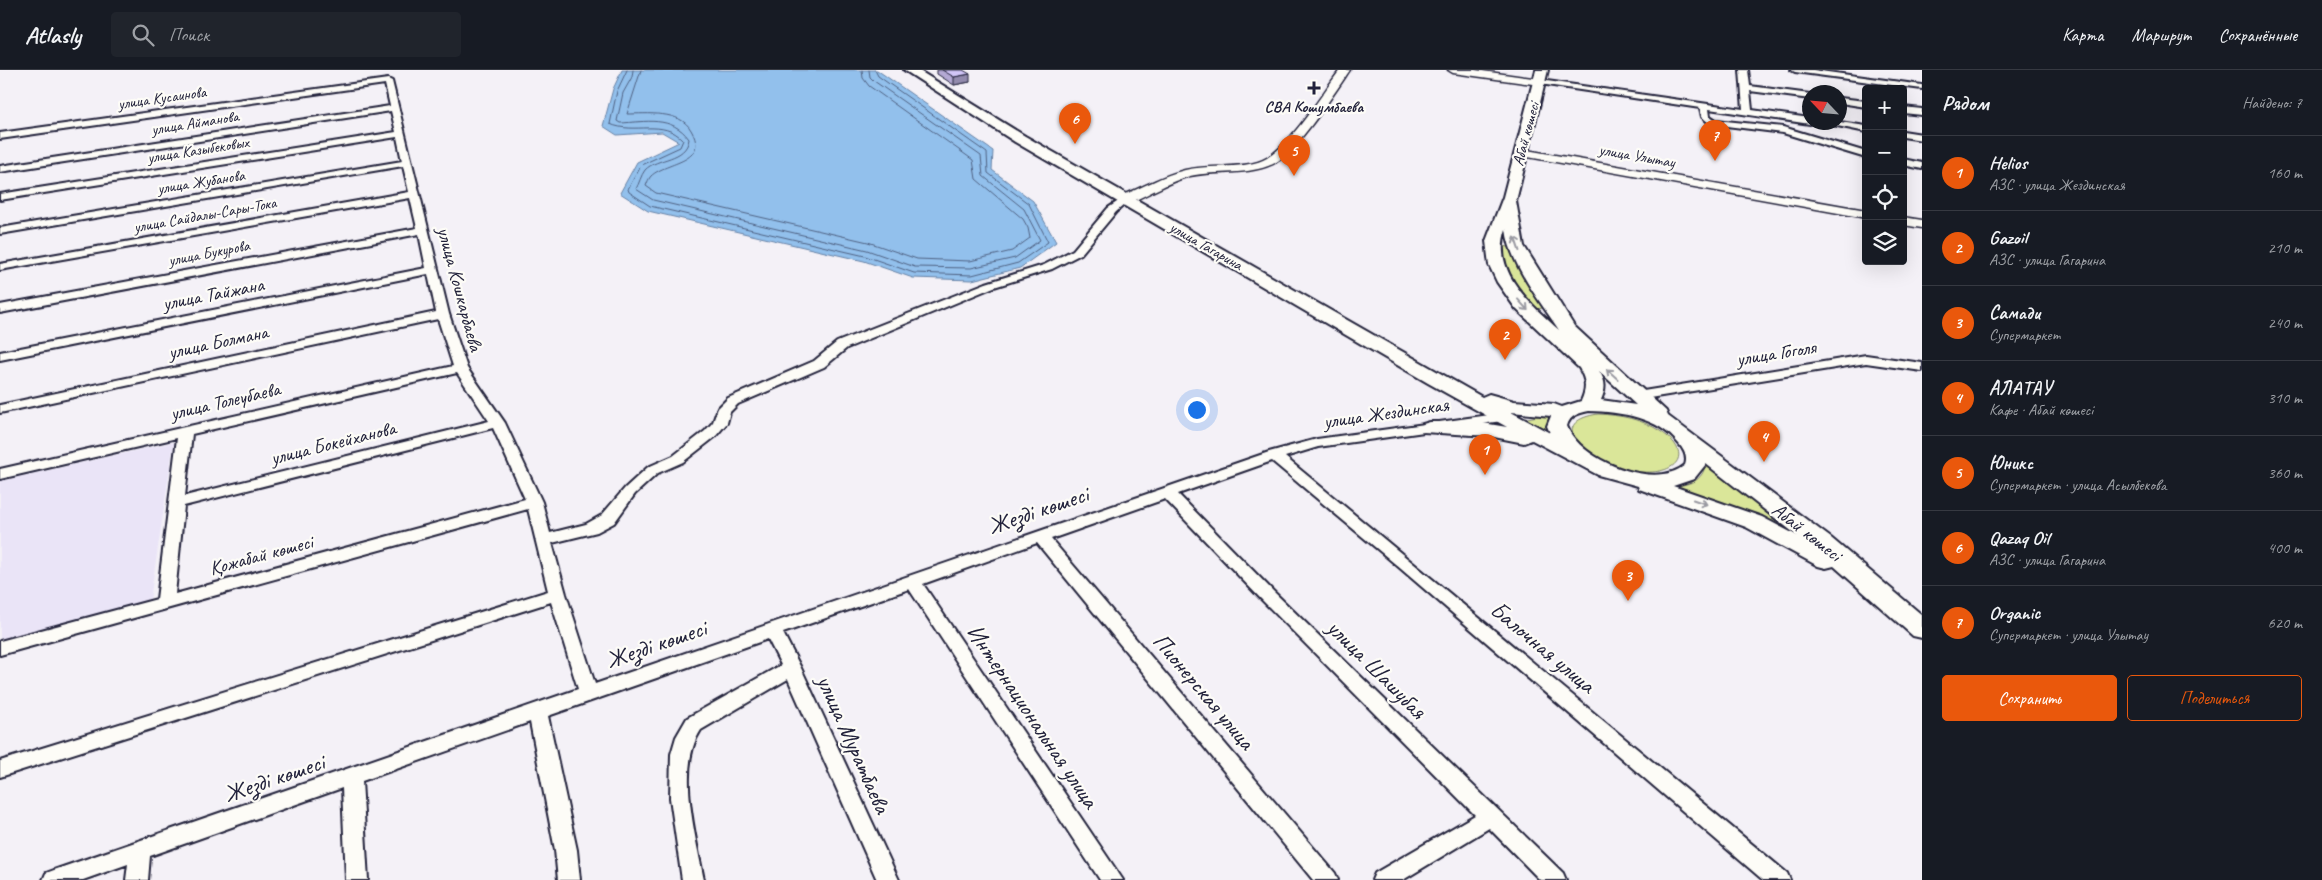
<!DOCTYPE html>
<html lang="ru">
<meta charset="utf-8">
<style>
body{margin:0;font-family:Caveat,sans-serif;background:#20242c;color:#f1f3f6}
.controls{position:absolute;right:15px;top:15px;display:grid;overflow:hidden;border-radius:5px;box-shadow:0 5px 20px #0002}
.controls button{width:45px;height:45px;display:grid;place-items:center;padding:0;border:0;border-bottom:1px solid #363941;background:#171b24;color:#f1f3f6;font:25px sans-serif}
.compass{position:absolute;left:1802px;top:15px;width:45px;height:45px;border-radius:50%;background:#171b24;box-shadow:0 5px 20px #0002;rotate:296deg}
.you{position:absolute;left:1196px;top:339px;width:18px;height:18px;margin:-12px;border:4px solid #fff;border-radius:50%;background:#1a73e8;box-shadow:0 0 0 8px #1a73e833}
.badge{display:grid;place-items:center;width:32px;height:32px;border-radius:50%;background:#ea580c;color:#fff;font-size:16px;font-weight:700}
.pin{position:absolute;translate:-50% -41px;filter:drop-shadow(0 1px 2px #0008)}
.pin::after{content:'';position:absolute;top:26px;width:18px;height:15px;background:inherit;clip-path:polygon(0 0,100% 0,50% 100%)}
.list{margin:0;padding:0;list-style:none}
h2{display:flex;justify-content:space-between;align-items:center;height:65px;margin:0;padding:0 20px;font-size:21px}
h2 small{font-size:16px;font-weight:400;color:#9ea1a6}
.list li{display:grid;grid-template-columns:32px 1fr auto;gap:15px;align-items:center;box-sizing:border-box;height:75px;padding:0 20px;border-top:1px solid #363941}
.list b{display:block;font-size:19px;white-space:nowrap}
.list p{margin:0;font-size:16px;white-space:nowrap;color:#9ea1a6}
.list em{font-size:16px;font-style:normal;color:#9ea1a6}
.actions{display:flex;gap:10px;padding:15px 20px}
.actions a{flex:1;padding:11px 0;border:1px solid #ea580c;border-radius:5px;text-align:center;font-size:18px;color:#ea580c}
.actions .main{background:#ea580c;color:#fff}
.icon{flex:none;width:28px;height:28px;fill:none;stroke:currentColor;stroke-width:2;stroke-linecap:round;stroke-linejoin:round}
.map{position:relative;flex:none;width:1922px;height:810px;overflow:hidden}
header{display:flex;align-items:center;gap:30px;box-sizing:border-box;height:70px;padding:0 25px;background:#171b24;border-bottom:1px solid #363941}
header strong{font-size:24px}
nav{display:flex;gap:28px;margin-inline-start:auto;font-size:18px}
.search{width:350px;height:45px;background:#20242c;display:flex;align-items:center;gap:12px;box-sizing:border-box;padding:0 18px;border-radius:5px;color:#9ea1a6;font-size:19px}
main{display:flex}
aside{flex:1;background:#171b24}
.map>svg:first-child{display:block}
</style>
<header>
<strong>Atlasly</strong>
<div class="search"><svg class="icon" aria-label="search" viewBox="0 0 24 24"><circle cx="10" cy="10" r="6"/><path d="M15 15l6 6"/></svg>Поиск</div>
<nav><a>Карта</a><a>Маршрут</a><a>Сохранённые</a></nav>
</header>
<main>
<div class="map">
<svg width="1922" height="810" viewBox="0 0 1922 810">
<rect width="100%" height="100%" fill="#f4f1f7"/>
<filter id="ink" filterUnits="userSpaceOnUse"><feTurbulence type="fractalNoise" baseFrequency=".02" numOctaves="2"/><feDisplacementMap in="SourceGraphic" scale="10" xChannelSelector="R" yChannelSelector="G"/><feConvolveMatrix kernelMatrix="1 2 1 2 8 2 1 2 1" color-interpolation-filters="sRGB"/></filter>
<g filter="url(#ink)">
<polygon fill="#eae4f7" points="174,372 150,530 0,571 0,411"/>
<g fill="#dae699" stroke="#7e846a">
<path d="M 1502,176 L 1509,177 L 1543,238 L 1535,239 C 1518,224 1501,199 1502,176 Z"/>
<polygon points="1553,343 1554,370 1517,350"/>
<path d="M 1598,344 C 1620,345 1642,349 1660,361 C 1694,383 1678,404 1643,402 C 1630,402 1614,398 1602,392 C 1575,378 1553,351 1598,344 Z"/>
<path d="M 1706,390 L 1802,468 L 1780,457 L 1673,417 C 1693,413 1704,411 1706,390 Z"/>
</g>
<polygon fill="#92c0ec" stroke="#6581a5" points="622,0 877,0 993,81 992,100 1033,131 1056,172 1020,198 972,210 913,208 864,191 648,141 620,123 637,92 679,72 662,62 617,65 603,56 613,19"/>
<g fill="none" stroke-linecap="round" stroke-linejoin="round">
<g stroke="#4f6182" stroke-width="1">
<path d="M 627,0 L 617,21 L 610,54 C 635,65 663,48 683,70 L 680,77 L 641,95 L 628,119 L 629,122 L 650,136 L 865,186 L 914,203 L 972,205 L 1018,193 L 1048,172 L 1029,134 L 988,103 L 987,83 L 878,6 L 875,0"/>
<path d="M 633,0 L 632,7 L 623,23 L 617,51 L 620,53 C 645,52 672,45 689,69 C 686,91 657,87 645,100 C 641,105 639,114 636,119 L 653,130 L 867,180 L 915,197 L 971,198 L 1015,188 L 1040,170 L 1024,139 L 983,106 L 981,86 L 874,11 L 870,7 L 869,0"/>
<path d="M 641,0 L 627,44 C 647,44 680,40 691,60 C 710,93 667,91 651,106 C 649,108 647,113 646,116 L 656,123 L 868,172 L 917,189 L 970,191 L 1012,181 L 1030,168 L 1028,158 L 1023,149 L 976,109 L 973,90 L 869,16 L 863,8 L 862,0"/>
</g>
<defs>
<g id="minor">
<polygon points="1740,0 1748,0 1750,16 1810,24 1810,29 1750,21 1752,40 1810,48 1810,52 1813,52 1810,54 1709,39 1710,46 1716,50 1783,57 1866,82 1866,88 1783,63 1710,54 1702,47 1700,38 1540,14 1536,12 1540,10 1743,39"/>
<polygon points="1791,0 1813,0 1922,15 1922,19 1795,2"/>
<path d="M 388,9 L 392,11 L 449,244 L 467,298 L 505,353 L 542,432 L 550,463 L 586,454 L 602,445 L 625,418 L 648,397 L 673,386 L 705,361 L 713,352 L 718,338 L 728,328 L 814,291 L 837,272 L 986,213 L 1044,195 L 1073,180 L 1108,138 L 1126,126 L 1131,129 L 1116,142 L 1081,184 L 1052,199 L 994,217 L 847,278 L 824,297 L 738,334 L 730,342 L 727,353 L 715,367 L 683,392 L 658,403 L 635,424 L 614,453 L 597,462 L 552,473 L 566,524 L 595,614 L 1269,382 L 1317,369 L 1504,343 L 1509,344 L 1511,347 L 1509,350 L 1318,377 L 1285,387 L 1787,803 L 1790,810 L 1763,810 L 1394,493 L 1272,391 L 1178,424 L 1273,521 L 1563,803 L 1566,810 L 1540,810 L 1489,758 L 1403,810 L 1372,810 L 1375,803 L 1475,745 L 1261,529 L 1165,429 L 1051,469 L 1335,803 L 1338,810 L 1313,810 L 1037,473 L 923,514 L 1123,810 L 1100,810 L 909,519 L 783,563 L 801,598 L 899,810 L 877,810 L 788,609 L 701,660 C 676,697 696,768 704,810 L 682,810 L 670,728 L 671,684 L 676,667 L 687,648 L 781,595 L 768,569 L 548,646 L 577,780 L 580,810 L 558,810 L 555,780 L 530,652 L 362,711 L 368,810 L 346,810 L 342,718 L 150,786 L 148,810 L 126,810 L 128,794 L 83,810 L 43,810 L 46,803 L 54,800 L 578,619 L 551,532 L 0,707 L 0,691 L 548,521 L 528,439 L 0,585 L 0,571 L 157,529 L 177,368 L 0,409 L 0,399 L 453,296 L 438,249 L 0,343 L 0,335 L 436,242 L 428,204 L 0,290 L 0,282 L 426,198 L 419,164 L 0,243 L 0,235 L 417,158 L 410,128 L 0,200 L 0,194 L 409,122 L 403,96 L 0,164 L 0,158 L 402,91 L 397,67 L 0,130 L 0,124 L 396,62 L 391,41 L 0,102 L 0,96 L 390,36 L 385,14 L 0,69 L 0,63 ZM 457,303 L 489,351 L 185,426 L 192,364 ZM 493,358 L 525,429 L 175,524 L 184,436 Z"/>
<polygon points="1840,28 1866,31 1866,37 1840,33"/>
<polygon points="1903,37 1922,39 1922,45 1903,43"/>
<polygon points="1818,52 1840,52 1866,56 1866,62"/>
<polygon points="1903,61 1922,64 1922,70 1903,67"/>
<polygon points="1903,89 1922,93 1922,99 1903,95"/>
<polygon points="1866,285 1922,293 1922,301 1866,293 1637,330 1630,326 1637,322"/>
</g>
<g id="tertiary">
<path d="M 1340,0 L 1350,0 C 1335,22 1295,84 1273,94 C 1247,106 1218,100 1190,106 C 1170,111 1150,124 1131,132 L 1126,133 L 1120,129 L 1121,126 C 1142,118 1163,105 1185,100 C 1209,94 1247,100 1267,88 C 1293,72 1321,25 1340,0 Z"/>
<polygon points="1448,0 1475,0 1540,9 1545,12 1540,15 1453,3"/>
<polygon points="1521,79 1866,140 1866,148 1517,85 1515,83"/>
<polygon points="1903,147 1922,150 1922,158 1903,155"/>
</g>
<path id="secondary" d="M 904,0 L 918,0 L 1025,66 L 1482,327 L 1489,324 L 1514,331 L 1554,334 L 1562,337 L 1581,331 C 1587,318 1586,310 1579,298 L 1516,239 L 1497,212 L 1489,195 L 1486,171 L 1503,127 L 1536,0 L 1548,0 L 1516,131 L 1524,176 L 1574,256 L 1666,341 L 1668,346 L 1831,468 L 1922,545 L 1922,568 L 1913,566 L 1834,496 L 1826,498 L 1818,496 L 1746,457 L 1639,419 L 1638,416 L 1598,405 L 1532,370 L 1524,373 L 1489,366 L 1423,362 L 1420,358 L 1423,354 L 1430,352 L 1477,352 L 1507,357 L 1428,313 L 1015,72 ZM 1506,159 C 1510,194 1540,231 1559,260 C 1531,234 1491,202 1506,159 ZM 1599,301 L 1636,335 L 1601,330 C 1606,319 1606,311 1599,301 ZM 1589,341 C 1621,342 1658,347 1679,374 C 1684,380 1688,387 1685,395 C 1655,421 1579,390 1567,356 C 1570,345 1579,343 1589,341 ZM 1511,342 L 1551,346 L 1547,356 L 1550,363 ZM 1706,394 L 1798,466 L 1762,447 L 1673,416 L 1694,409 Z"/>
</defs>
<use href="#minor" stroke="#22223b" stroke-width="4"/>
<use href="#tertiary" stroke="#22223b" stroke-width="3"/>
<use href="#secondary" stroke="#22223b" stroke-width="4"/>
<use href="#minor" fill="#fdfcf7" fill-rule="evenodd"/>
<use href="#tertiary" fill="#fdfcf7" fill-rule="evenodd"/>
<use href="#secondary" fill="#fdfcf7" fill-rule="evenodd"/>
</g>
<polygon fill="#b4a9d4" stroke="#22223b" points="937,0 963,0 970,12 954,15 937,4"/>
<polygon fill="#928aad" stroke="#22223b" points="970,4 970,12 954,15 954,7"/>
<polygon fill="#d1c5f7" stroke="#22223b" points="942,0 963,0 970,4 954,7"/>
<defs><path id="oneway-shaft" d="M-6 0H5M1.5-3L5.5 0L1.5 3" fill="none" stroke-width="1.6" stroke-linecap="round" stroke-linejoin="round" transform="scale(1.25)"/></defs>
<g stroke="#9a9aa2">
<use href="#oneway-shaft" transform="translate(1517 174) rotate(-109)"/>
<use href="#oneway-shaft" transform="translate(1523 235) rotate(48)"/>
<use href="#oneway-shaft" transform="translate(1612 304) rotate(-138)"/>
<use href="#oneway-shaft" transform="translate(1700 432) rotate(19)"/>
</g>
</g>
<path fill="#22223b" stroke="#fdfcf7" stroke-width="2" d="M1311.5 10.5h5v5h5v5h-5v5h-5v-5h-5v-5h5z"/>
<g text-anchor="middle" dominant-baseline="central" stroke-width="4.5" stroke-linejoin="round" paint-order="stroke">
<g font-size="16" fill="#22223b" stroke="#fdfcf7">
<text transform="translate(162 28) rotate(-8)">улица Кусаинова</text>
<text transform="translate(195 53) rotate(-9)">улица Айманова</text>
<text transform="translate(1526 64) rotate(-75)">Абай көшесі</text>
<text transform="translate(198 80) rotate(-9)">улица Казыбековых</text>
<text transform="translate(1637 86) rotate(10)">улица Улытау</text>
<text transform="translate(201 112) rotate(-9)">улица Жубанова</text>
<text transform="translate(205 145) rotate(-10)">улица Сайдалы-Сары-Тока</text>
<text transform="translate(1206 176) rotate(30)">улица Гагарина</text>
<text transform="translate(209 183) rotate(-11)">улица Букурова</text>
</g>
<g font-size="16" font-weight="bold" fill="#22223b" stroke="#fdfcf7">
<text x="1314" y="37">СВА Кошумбаева</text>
</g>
<g font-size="20" fill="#22223b" stroke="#fdfcf7">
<text transform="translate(460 219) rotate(75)">улица Кошкарбаева</text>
<text transform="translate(213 224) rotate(-11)">улица Тайжана</text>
<text transform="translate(218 272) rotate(-12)">улица Болмана</text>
<text transform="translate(1776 283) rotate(-9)">улица Гоголя</text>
<text transform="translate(225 331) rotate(-13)">улица Толеубаева</text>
<text transform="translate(1386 343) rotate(-8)">улица Жездинская</text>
<text transform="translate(333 373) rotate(-14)">улица Бокейханова</text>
<text transform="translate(1807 462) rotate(38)">Абай көшесі</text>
<text transform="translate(261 485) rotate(-15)">Қожабай көшесі</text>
</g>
<g font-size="24" fill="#22223b" stroke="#fdfcf7">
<text transform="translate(1038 440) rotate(-19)">Жезді көшесі</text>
<text transform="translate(656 574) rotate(-19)">Жезді көшесі</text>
<text transform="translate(1543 577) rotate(40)">Балочная улица</text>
<text transform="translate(1377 599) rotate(45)">улица Шашубая</text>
<text transform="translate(1204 621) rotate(50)">Пионерская улица</text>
<text transform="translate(1033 646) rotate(56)">Интернациональная улица</text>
<text transform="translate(854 674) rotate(66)">улица Муратбаева</text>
<text transform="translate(274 708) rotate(-19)">Жезді көшесі</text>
</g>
</g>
</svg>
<div class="controls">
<button>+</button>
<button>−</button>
<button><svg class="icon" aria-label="locate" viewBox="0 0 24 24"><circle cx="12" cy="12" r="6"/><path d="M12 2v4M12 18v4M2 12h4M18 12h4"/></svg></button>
<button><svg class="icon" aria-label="layers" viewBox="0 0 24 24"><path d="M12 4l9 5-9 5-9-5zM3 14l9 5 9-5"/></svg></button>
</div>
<svg class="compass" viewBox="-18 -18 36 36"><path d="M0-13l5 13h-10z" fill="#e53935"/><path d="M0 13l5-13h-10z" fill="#9ea1a6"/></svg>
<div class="you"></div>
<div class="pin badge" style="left:1485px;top:405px">1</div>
<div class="pin badge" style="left:1505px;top:290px">2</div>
<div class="pin badge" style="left:1628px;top:531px">3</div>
<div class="pin badge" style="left:1764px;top:392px">4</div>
<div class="pin badge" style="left:1294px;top:106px">5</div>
<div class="pin badge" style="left:1075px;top:74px">6</div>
<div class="pin badge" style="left:1715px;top:91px">7</div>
</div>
<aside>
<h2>Рядом<small>Найдено: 7</small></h2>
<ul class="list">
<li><span class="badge">1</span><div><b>Helios</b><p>АЗС · улица Жездинская</p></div><em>160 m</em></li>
<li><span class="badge">2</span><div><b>Gazoil</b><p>АЗС · улица Гагарина</p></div><em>210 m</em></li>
<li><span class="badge">3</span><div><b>Самади</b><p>Супермаркет</p></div><em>240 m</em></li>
<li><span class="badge">4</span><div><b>АЛАТАУ</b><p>Кафе · Абай көшесі</p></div><em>310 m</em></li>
<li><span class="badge">5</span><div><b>Юникс</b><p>Супермаркет · улица Асылбекова</p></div><em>360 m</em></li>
<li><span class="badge">6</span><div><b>Qazaq Oil</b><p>АЗС · улица Гагарина</p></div><em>400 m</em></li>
<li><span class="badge">7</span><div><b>Organic</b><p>Супермаркет · улица Улытау</p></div><em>620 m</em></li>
</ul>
<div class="actions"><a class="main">Сохранить</a><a>Поделиться</a></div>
</aside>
</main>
